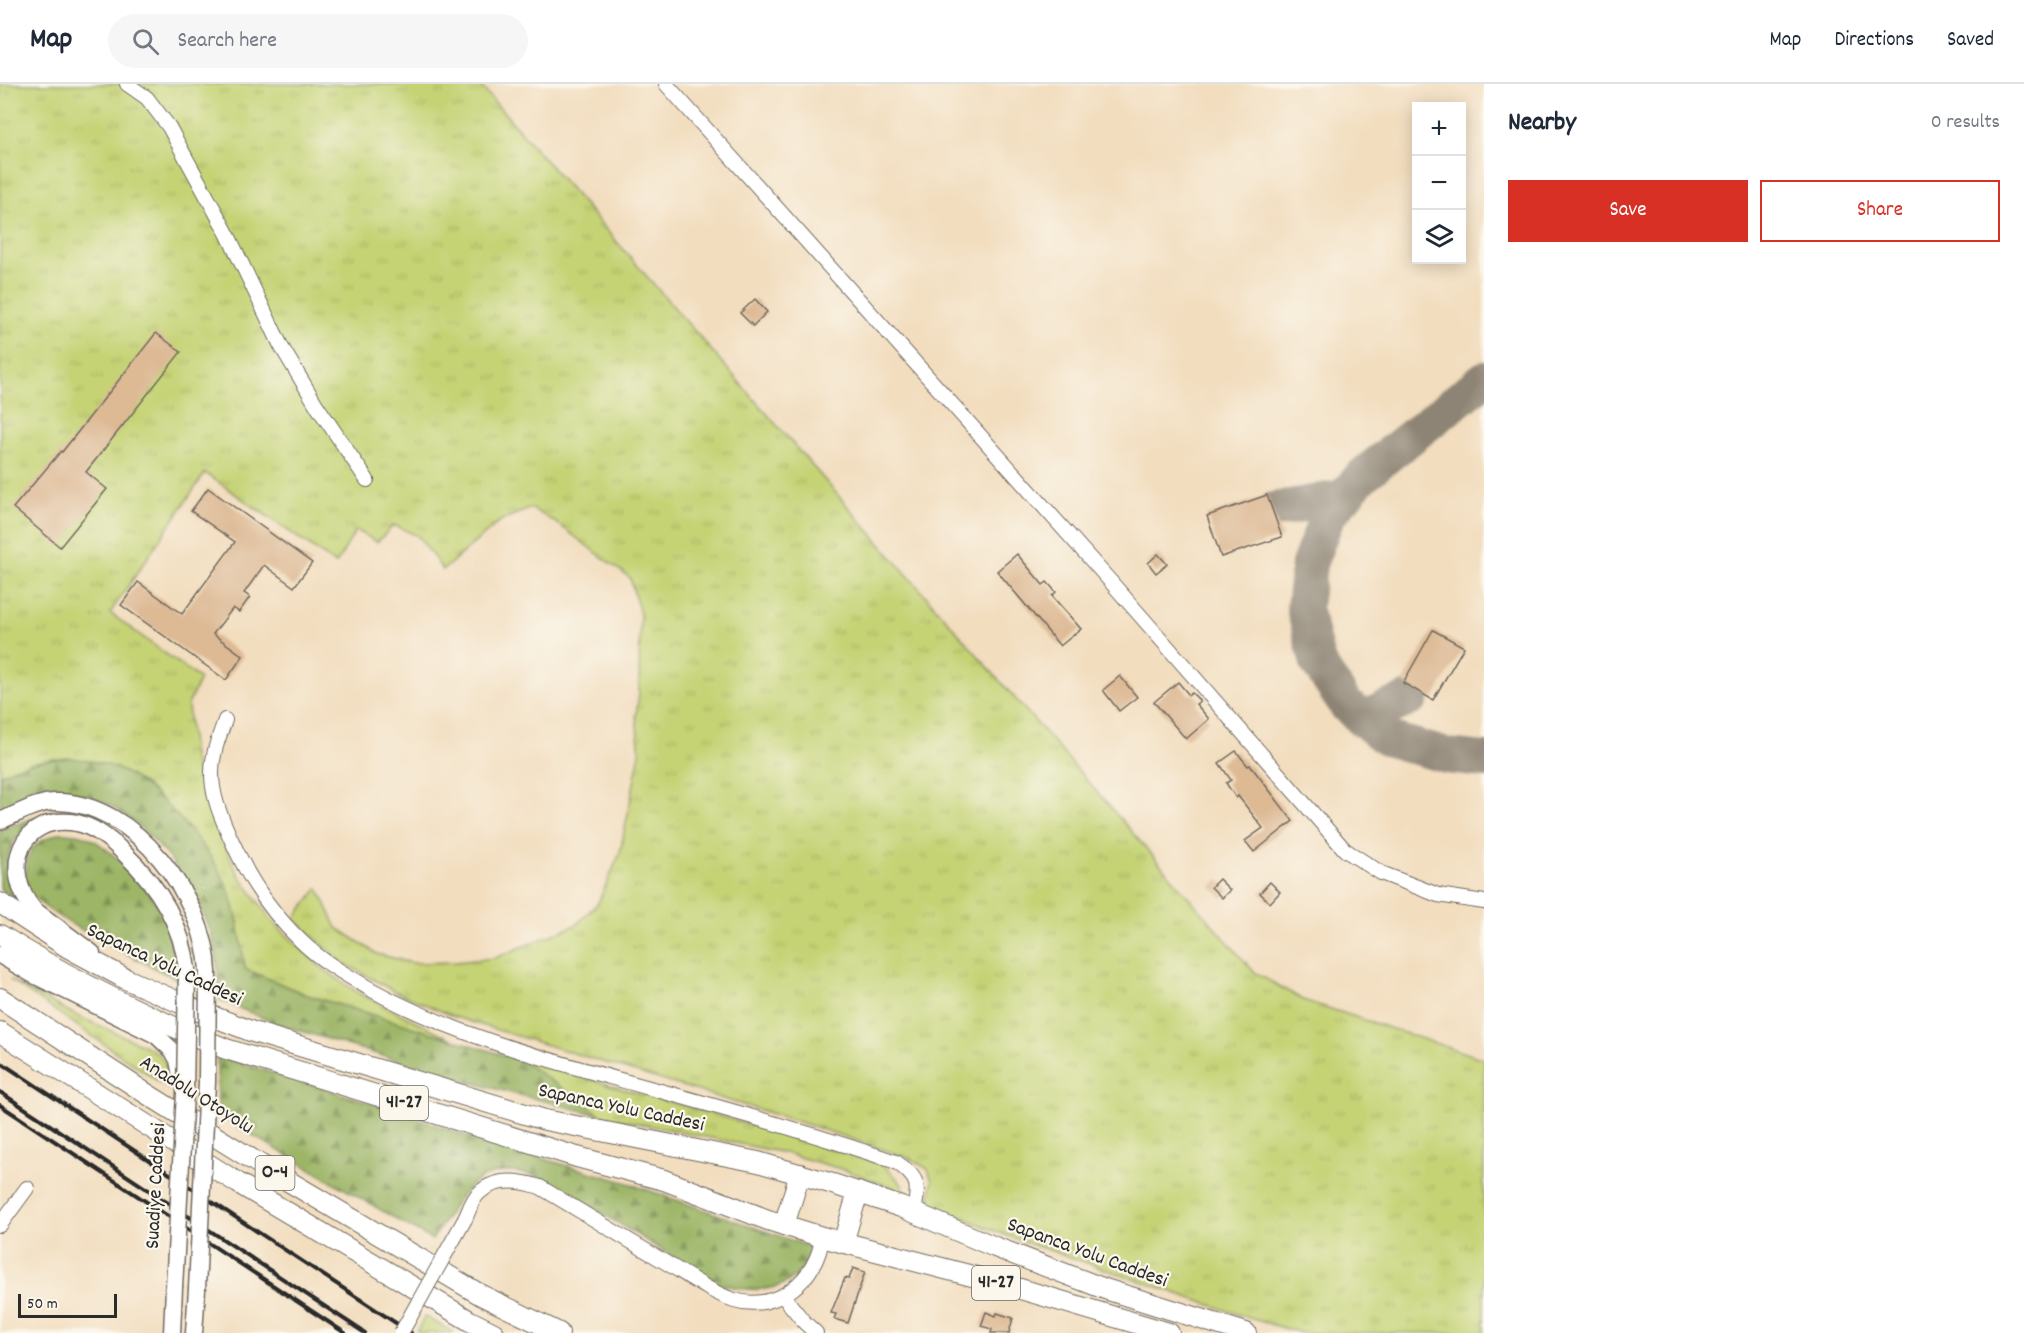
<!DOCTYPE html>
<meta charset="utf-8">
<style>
body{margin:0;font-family:Dekko,sans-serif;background:#f6f6f7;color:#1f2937}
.controls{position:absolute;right:18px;top:18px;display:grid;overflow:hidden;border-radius:0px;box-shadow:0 3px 15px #0003}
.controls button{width:54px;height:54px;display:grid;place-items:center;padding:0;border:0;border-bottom:2px solid #e0e1e3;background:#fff;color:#1f2937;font:30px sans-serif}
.scale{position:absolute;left:18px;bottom:15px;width:99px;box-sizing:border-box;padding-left:6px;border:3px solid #2b2b2b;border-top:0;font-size:16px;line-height:21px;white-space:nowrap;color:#2b2b2b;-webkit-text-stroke:4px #fbf7ec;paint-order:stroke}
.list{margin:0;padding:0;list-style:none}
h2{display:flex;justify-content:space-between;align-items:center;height:78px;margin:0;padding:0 24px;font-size:26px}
h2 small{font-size:20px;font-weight:400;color:#747a83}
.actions{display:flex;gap:12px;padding:18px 24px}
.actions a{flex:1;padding:14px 0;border:2px solid #d93025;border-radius:0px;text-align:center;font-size:21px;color:#d93025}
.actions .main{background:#d93025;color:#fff}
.icon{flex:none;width:33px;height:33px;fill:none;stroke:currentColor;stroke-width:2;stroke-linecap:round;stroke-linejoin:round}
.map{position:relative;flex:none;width:1484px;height:1249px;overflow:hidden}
header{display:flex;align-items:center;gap:36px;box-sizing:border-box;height:84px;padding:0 30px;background:#fff;border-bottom:2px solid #e0e1e3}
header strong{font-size:28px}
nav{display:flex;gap:33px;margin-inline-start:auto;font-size:21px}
.search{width:420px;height:54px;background:#f6f6f7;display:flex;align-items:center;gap:15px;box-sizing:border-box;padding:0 21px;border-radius:33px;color:#747a83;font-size:22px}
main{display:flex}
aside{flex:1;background:#fff}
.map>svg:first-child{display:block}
</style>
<header>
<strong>Map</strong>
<div class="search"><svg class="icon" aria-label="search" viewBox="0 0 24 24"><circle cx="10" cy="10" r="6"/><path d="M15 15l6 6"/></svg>Search here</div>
<nav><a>Map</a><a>Directions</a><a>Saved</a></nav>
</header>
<main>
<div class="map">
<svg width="1484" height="1249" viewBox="0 0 1484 1249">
<defs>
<pattern id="grass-tufts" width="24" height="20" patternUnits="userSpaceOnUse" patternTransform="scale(1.5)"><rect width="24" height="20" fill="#c5d374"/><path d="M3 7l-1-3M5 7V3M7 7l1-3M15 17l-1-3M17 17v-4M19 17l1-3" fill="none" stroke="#a9b565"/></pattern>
<pattern id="forest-firs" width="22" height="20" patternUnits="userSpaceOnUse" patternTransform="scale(1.5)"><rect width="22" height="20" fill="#9cb566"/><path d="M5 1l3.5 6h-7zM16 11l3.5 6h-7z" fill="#7f9354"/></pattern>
</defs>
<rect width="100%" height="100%" fill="#fbf7ec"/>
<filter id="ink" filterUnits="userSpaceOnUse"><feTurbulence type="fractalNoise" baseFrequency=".0167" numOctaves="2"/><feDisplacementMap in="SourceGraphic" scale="12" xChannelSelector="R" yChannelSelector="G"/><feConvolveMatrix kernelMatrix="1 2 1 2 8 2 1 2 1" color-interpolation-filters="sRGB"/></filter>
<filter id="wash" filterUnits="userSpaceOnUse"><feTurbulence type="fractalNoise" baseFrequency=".008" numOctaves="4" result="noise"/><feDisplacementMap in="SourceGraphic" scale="24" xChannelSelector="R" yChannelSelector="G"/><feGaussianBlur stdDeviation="1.35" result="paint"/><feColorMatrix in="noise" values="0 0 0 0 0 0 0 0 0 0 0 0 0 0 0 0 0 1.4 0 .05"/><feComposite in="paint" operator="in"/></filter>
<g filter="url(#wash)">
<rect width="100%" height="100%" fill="#f2ddbe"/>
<g fill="url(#grass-tufts)" stroke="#787f50" stroke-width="1.5">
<polygon points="0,0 479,0 1254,888 1303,916 1484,975 1484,1249 1301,1249 1249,1234 1008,1152 929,1120 932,1097 928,1085 909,1074 806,1040 455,933 394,907 342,878 294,835 318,804 337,844 377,870 413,879 456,878 495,874 576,841 598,819 620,769 640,669 636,632 639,609 640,530 630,494 558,440 531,424 500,437 443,486 418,452 394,441 377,458 356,446 336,480 205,389 110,529 200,595 188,621 193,674 218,746 237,788 273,838 318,881 360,910 454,956 307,911 245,885 238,838 226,800 205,765 177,732 144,700 116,684 52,675 30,679 0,691"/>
<path d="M 10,896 L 73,930 L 152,965 C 167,976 170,987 170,1005 Z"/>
<path d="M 520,976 L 716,1031 L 881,1080 C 893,1089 901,1097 907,1110 L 848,1087 L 785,1069 L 603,1032 Z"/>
<polygon points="425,1232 425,1233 455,1249 420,1249 417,1247"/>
</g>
<g fill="url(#forest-firs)" stroke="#647048" stroke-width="1.5">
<path d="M 71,674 C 86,676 102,678 116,684 C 156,701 208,761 226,800 C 238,826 241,857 245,885 L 307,911 L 520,976 L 603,1032 L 469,998 L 278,940 L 219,916 C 218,894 218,873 212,852 C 197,799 134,716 75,709 C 48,705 24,716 0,726 L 0,691 C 22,679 46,675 71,674 Z"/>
<path d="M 47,729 C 23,739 3,764 7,792 C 8,799 11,807 13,814 L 0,805 L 0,746 Z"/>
<path d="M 60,749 C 69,749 78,749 87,753 C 110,763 151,806 162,829 C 173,850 176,873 178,896 C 150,881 44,832 31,809 C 25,800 25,788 27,778 C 30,760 45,754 60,749 Z"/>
<path d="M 217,972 L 403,1029 L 480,1057 L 625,1098 L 813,1164 C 809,1172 805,1181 799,1188 C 778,1213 740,1206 714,1198 L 548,1096 C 478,1072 466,1103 432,1156 L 218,1031 Z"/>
</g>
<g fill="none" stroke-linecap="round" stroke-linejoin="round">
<g stroke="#8e8474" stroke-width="36">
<polyline points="1484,295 1362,392 1328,431 1309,480 1304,524 1318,579 1346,621 1386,654 1447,672 1484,676"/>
<polyline points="1274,426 1344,413"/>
<polyline points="1362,635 1411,614"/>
</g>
</g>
<g id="blocks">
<g fill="#ddb994">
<polygon points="755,215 767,228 753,242 740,229"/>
<polygon points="156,249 181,268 86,388 107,405 60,463 13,424 61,367 62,368"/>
<polygon points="208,404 312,479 294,503 264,481 244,509 250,513 239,528 233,524 213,550 243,572 226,596 121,521 138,498 182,530 235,458 191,427"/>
<polygon points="1267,411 1282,453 1221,473 1207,432"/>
<polygon points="1017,470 1043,501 1047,498 1056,508 1052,512 1081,545 1060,562 997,487"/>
<polygon points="1158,470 1167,480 1156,489 1148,479"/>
<polygon points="1433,546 1464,563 1433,616 1403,599"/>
<polygon points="1120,592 1137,613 1119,627 1103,606"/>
<polygon points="1178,598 1189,611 1192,609 1200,617 1196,620 1209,635 1186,655 1154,618"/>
<polygon points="1236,667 1248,682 1250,681 1293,737 1254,768 1245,757 1263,744 1238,712 1236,714 1226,699 1231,696 1219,679"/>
<polygon points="1219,795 1230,806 1222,814 1211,803"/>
<polygon points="1270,798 1280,808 1270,819 1260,809"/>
<polygon points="853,1184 865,1188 848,1239 834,1235 836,1230 831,1229 845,1194 849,1195"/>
<polygon points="986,1228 996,1232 997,1229 1013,1234 1009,1249 991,1249 992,1245 981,1242"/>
</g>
</g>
</g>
<g filter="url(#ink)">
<use href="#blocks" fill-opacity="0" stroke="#71695e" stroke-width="1.5"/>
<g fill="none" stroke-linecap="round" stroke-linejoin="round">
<defs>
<g id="minor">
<polyline points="127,0 147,14 169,43 228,151 281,262 317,322 367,396"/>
<polyline points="666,0 1111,498 1345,766 1381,789 1438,811 1484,818"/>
<path d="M 225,636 C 221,648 216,659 214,671 C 206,706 223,738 238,770 C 253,801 276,833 301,857 C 321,877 348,892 372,906 C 461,955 560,979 657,1006 C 737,1028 818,1051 896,1078 C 920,1095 919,1101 914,1128"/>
<path d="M 465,1135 C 469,1127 472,1115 479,1109 C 496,1093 519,1096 540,1103 C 581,1128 623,1153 665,1178 C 687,1191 710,1208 734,1216 C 776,1229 818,1195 822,1153"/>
<polyline points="0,1141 27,1104"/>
<polyline points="783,1212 805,1239 816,1249"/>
</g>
<g id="major">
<path d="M 0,737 C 18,730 36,718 56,718 C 135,717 206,816 208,888"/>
<path d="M 92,869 L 34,826 C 0,786 20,729 77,739 C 95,743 110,755 123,768 C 157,800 182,838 187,886"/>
<polyline points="0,871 32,890 156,951 173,967 178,976 182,997"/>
<polyline points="172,1249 174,1203"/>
<polyline points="194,1249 197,1205"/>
</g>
<g id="highway">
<polyline points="0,819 67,863 126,895 194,925 253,948 545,1036 758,1078 833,1100 901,1123 995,1163 1105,1205 1246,1249"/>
<path d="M 0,851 C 72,896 147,933 226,965 L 577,1073 L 664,1096 L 768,1136 L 822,1153 L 1007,1201 L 1169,1249"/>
<polyline points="0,914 147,1010 261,1081 481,1211 559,1249"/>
<polyline points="0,948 238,1099 470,1237 494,1249"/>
<polyline points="784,1141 800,1090"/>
<polyline points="843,1159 858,1108"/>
</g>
</defs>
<use href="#minor" stroke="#71695e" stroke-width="16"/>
<use href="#major" stroke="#71695e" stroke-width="19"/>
<use href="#highway" stroke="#71695e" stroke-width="22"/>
<use href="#minor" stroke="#fff" stroke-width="14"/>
<use href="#major" stroke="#fff" stroke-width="16"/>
<use href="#highway" stroke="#fff" stroke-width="20"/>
<g stroke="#2b2b2b" stroke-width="4">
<polyline points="0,978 411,1249"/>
<polyline points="0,1008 365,1249"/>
<polyline points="0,1021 345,1249"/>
</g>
<defs>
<polyline id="minor-bridge" points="401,1249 465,1135"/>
<g id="major-bridge">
<polyline points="174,1203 185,1009 187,886"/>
<polyline points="197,1205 207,998 208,888"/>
</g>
</defs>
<use href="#minor-bridge" stroke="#71695e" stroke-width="16" stroke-linecap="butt"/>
<use href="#major-bridge" stroke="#71695e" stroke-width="19" stroke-linecap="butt"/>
<use href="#minor-bridge" stroke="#fff" stroke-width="14"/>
<use href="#major-bridge" stroke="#fff" stroke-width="16"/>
</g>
</g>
<g text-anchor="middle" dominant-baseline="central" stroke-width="4.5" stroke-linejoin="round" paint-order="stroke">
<g fill="#fbf7ec" stroke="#696865" stroke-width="1.5">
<rect x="380" y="1002" width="48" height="34" rx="4.5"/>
<rect x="255.5" y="1072" width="39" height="34" rx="4.5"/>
<rect x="972" y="1182" width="48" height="34" rx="4.5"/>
</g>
<g font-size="20" font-weight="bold" fill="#2b2b2b">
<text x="404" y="1019">41-27</text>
<text x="275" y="1089">O-4</text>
<text x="996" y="1199">41-27</text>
</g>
<g font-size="21" fill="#2b2b2b" stroke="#fbf7ec">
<text transform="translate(164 882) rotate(25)">Sapanca Yolu Caddesi</text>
<text transform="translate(196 1012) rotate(32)">Anadolu Otoyolu</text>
<text transform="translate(621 1025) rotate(12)">Sapanca Yolu Caddesi</text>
<text transform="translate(157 1102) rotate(-87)">Suadiye Caddesi</text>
<text transform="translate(1087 1170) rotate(20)">Sapanca Yolu Caddesi</text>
</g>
</g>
</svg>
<div class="controls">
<button>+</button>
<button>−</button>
<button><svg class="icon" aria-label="layers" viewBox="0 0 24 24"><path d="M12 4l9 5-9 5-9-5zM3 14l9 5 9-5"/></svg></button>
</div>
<div class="scale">50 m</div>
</div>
<aside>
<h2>Nearby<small>0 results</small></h2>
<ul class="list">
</ul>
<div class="actions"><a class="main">Save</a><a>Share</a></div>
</aside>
</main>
